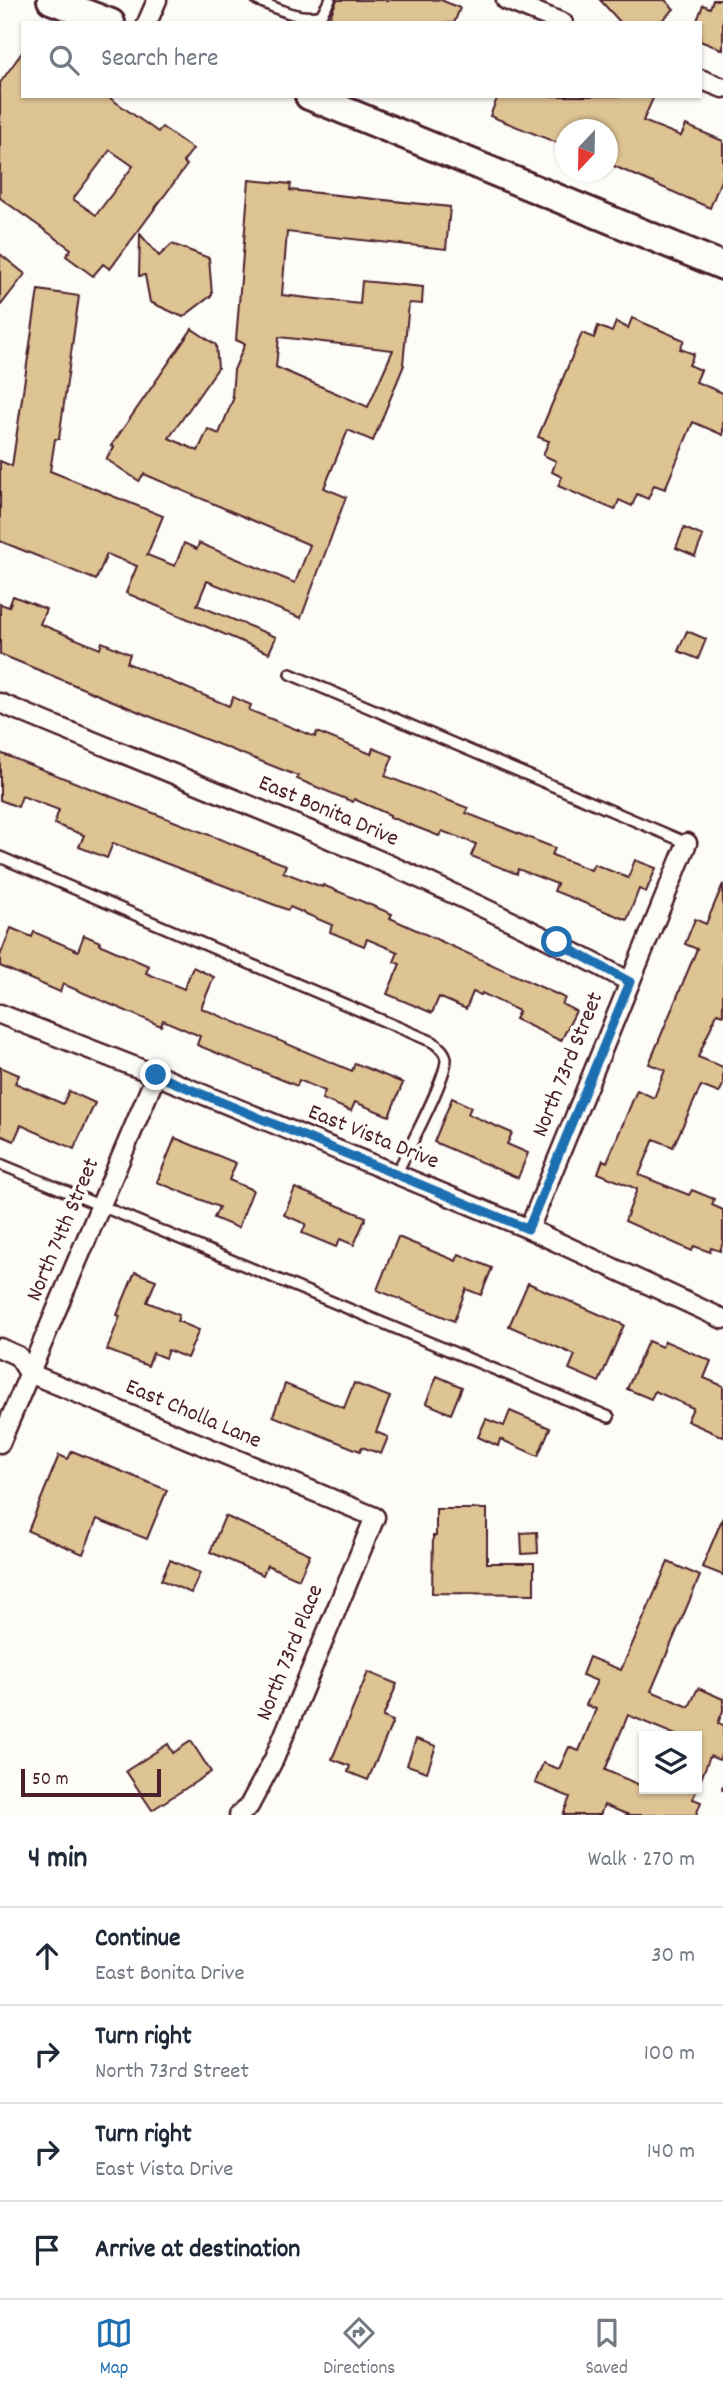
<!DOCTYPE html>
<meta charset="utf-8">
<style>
body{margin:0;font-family:Dekko,sans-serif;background:#f6f6f7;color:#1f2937}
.controls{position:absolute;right:21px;bottom:21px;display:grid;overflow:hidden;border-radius:0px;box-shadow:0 2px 5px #0004}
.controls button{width:63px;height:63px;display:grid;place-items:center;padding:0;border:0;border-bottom:2px solid #e0e1e3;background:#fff;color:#1f2937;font:35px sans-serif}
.compass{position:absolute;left:555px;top:119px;width:63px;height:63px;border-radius:50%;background:#fff;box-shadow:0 2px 5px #0004;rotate:202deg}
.scale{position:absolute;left:21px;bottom:18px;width:140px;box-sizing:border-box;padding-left:7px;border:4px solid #4a1f2b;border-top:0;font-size:19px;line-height:24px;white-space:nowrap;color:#4a1f2b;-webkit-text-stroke:5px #fdfcf7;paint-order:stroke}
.stop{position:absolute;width:21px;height:21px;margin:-16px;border:5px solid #1f6fb2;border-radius:50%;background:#fff}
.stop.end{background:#1f6fb2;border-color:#fff;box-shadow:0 2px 7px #0008}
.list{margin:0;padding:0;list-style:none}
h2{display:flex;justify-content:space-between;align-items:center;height:91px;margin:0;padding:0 28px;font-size:30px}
h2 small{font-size:23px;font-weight:400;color:#747a83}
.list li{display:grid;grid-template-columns:46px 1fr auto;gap:21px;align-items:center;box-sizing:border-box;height:98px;padding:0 28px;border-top:2px solid #e0e1e3}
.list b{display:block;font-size:26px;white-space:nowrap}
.list p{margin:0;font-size:23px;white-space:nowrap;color:#747a83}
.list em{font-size:23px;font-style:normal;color:#747a83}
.icon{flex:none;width:38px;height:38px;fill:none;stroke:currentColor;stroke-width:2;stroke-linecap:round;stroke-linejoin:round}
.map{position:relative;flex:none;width:723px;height:1815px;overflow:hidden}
.search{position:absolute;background:#fff;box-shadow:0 2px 5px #0004;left:21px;right:21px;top:21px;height:77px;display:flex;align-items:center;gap:18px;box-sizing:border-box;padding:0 24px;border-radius:0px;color:#747a83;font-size:26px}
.sheet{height:483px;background:#fff}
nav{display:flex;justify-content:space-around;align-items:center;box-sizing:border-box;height:98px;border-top:2px solid #e0e1e3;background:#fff;font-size:19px;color:#747a83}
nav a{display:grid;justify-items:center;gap:4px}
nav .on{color:#1f6fb2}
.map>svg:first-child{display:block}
</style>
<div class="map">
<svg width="723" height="1815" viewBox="0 0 723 1815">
<rect width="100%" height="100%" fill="#fdfcf7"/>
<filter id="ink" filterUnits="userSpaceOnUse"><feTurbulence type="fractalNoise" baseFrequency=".0143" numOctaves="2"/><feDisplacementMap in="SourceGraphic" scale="14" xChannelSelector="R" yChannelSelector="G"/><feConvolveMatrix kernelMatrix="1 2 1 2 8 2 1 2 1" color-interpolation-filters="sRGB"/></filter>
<g filter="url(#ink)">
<g fill="#dec393" stroke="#4a1f2b" stroke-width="2" fill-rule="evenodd">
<polygon points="337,0 441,0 460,8 454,23 327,23"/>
<polygon points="600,0 665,0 674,9 659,23 621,23"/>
<polygon points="713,0 723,0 723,50 700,41 700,23 696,23 703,5 710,8"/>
<path d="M 23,51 L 23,96 L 107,96 L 158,132 L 162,127 L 193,149 L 183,162 L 187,165 L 110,269 L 103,264 L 93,276 L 66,256 L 71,249 L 0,198 L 0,83 ZM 110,150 L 133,166 L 96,215 L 73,199 Z"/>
<polygon points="498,96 654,96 643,121 681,136 686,125 723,141 723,175 710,208 607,163 607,130 565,130 565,146 490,116"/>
<path d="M 249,180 L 291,184 L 290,190 L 450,207 L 446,249 L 287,232 L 282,295 L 360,304 L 362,281 L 423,287 L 422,304 L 409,303 L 403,364 L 404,365 L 373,441 L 348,430 L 324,488 L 346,497 L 301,618 L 207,581 L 197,605 L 276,637 L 269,653 L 126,593 L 137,566 L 107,554 L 96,580 L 0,541 L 0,461 L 12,466 L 38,290 L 79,296 L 59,439 L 55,439 L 50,471 L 163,516 L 147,555 L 175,566 L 184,543 L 197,549 L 199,543 L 295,583 L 310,545 L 144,474 L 139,481 L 106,459 L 114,447 L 111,446 L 192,329 L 216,345 L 218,368 L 169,438 L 198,451 L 208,429 L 219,434 L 234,397 L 232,396 L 234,370 L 245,344 L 236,340 ZM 279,337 L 393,350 L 368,407 L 276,367 Z"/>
<polygon points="140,234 159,256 172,244 209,258 212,295 183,317 150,302 145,275 139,276"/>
<polygon points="0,254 25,274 0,306"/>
<polygon points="632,318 684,340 680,349 694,354 689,365 701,370 696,382 723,393 723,435 693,422 665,489 654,485 648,499 637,494 632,506 619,500 615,510 558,486 562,477 552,472 556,461 543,455 549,441 538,437 582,333 594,338 598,326 612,332 616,322 628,328"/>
<polygon points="684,528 703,536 695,556 676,548"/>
<polygon points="13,596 46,609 40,624 100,649 102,642 130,654 127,663 229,706 233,697 251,705 249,710 315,737 317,732 371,754 373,748 393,756 385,776 468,808 466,813 555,848 552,855 591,870 594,864 628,878 635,860 656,868 646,892 639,889 627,920 554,891 557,884 518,869 517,874 471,856 476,844 442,831 439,836 390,817 390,815 354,799 353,802 297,779 298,776 197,736 0,654 0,604 9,607"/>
<polygon points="687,631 706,639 698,659 678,651"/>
<polygon points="0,753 286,865 283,872 322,887 323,885 392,914 390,918 565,998 562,1004 576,1011 561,1041 515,1019 519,1011 482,993 481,995 473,992 466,1009 439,997 432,1013 387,994 400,964 394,962 398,952 367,939 364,946 330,932 332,925 290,907 288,910 113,843 107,858 79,847 84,835 54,824 59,810 22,796 18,807 0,800"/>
<polygon points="723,884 723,1015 717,1013 698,1057 723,1067 723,1085 719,1093 701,1086 673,1147 654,1139 639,1175 689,1195 692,1190 714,1199 712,1205 723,1210 723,1242 720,1251 711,1248 710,1252 694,1246 692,1251 625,1221 637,1189 598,1173 603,1160 607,1162 637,1090 654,1098 665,1070 649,1064 697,949 685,944 695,919 706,924"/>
<polygon points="11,928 32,937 34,932 78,951 84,935 100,942 99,944 149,966 146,973 184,989 193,967 214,977 201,1008 352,1071 355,1063 403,1083 389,1116 355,1102 351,1111 322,1099 325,1091 299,1080 297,1086 197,1045 200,1036 163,1020 161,1026 63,984 60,992 0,966 0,956"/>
<polygon points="0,1067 19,1075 15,1083 63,1104 69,1091 95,1103 74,1149 21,1125 14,1141 0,1135"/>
<polygon points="452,1098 471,1107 468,1114 512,1133 507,1144 528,1153 518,1178 434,1142"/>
<polygon points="175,1138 236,1163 229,1180 253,1190 238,1228 214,1218 219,1207 157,1182"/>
<polygon points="295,1188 366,1217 354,1245 340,1239 336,1247 302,1233 306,1224 284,1215"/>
<polygon points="398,1237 456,1261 459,1254 492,1268 481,1295 466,1289 454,1321 377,1290"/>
<polygon points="135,1272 156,1280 147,1302 179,1315 177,1321 199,1330 187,1358 168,1350 165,1358 153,1353 148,1366 107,1350 120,1316 117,1315"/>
<polygon points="528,1283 624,1325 599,1382 569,1369 575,1355 509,1326"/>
<polygon points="648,1341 662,1347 665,1341 711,1361 704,1378 723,1386 723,1437 687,1421 693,1408 655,1391 651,1399 627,1389"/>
<polygon points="437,1376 462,1387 451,1414 426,1403"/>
<polygon points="354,1383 390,1397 376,1432 388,1437 381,1454 362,1447 360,1451 273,1416 285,1384 344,1408"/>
<polygon points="510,1411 550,1428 538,1456 500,1439 498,1446 478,1437 486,1419 504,1426"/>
<polygon points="72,1451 167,1490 147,1539 97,1519 83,1554 28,1531 59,1455 68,1459"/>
<polygon points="436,1509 487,1509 487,1563 534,1563 534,1594 432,1593 433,1536 436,1536"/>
<polygon points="225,1516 310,1554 299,1579 267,1565 263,1575 210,1552"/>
<polygon points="723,1517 723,1575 702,1567"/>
<polygon points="537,1532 538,1553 522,1554 521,1533"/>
<polygon points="170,1560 200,1573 191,1593 161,1580"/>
<polygon points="668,1562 700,1576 651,1691 689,1707 698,1688 723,1699 723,1711 718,1723 723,1725 723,1750 719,1760 710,1756 697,1789 697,1736 678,1736 628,1715 605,1770 644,1787 644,1789 697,1789 693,1799 701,1802 696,1815 629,1815 604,1805 600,1815 563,1815 570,1797 535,1783 543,1763 559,1769 569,1747 579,1751 596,1709 586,1705 597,1681 582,1675 589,1657 621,1670"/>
<polygon points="368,1672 397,1684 383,1717 393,1721 368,1780 348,1772 350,1766 332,1759"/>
<polygon points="416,1739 436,1746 427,1772 407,1765"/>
<polygon points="191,1741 211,1772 152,1810 126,1771 168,1744 173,1753"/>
</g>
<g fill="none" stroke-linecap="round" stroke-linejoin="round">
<defs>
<g id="service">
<path d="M 257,0 C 276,8 300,21 321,15 L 330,0"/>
<polyline points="290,674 687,843"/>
<path d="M 0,857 L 433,1042 C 439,1047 445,1051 446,1059 C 447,1078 406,1153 396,1175"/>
<polyline points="0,1164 609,1417"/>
</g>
<g id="minor">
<polyline points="506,0 563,23"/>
<polyline points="147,23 157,0"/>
<polyline points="700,79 723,88"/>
<path d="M 0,703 C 212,791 428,872 630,982"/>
<polyline points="0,1014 156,1075 529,1229 723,1319"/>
<polyline points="529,1229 687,843"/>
<polyline points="0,1348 18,1356 29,1373 375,1517 274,1759 249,1806 239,1815"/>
<polyline points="0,1443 156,1075"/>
</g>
<g id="secondary">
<polyline points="51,0 111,23"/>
<polyline points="309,96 723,266"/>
</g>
</defs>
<use href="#service" stroke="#4a1f2b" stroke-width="14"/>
<use href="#minor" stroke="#4a1f2b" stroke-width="23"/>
<use href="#secondary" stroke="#4a1f2b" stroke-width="32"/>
<polyline stroke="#4a1f2b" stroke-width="3.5" stroke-dasharray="7 5" stroke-linecap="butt" points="723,1786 723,1791"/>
<use href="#service" stroke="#fdfcf7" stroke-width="9"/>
<use href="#minor" stroke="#fdfcf7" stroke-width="18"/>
<use href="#secondary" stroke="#fdfcf7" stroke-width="26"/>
</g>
</g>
<g fill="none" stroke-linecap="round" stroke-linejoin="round" filter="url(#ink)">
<polyline stroke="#1f6fb2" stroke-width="9" points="156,1075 528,1229 630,982 557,942"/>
</g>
<g text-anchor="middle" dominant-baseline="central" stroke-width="7" stroke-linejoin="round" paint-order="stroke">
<g font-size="23" fill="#4a1f2b" stroke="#fdfcf7">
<text transform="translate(328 812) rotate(23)">East Bonita Drive</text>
<text transform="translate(569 1065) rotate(-68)">North 73rd Street</text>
<text transform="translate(373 1138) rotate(22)">East Vista Drive</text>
<text transform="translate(64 1230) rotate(-67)">North 74th Street</text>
<text transform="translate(193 1415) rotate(23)">East Cholla Lane</text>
<text transform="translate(291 1653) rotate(-68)">North 73rd Place</text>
</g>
</g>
</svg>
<div class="controls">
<button><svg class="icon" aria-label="layers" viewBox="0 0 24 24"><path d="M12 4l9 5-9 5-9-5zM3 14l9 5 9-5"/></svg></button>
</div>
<svg class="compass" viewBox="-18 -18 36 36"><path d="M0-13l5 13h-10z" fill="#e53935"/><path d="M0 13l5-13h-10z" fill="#747a83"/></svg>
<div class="scale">50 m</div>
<div class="stop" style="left:557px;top:942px"></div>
<div class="stop end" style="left:156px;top:1075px"></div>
<div class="search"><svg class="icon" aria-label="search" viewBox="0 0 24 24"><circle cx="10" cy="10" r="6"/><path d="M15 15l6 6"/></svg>Search here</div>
</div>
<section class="sheet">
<h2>4 min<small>Walk · 270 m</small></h2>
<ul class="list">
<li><svg class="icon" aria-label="ahead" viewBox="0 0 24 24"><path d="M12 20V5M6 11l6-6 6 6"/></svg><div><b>Continue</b><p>East Bonita Drive</p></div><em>30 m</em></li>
<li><svg class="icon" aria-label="right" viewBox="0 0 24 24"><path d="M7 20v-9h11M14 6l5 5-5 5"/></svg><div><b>Turn right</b><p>North 73rd Street</p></div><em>100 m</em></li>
<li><svg class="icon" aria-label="right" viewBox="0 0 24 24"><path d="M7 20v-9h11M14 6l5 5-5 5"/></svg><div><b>Turn right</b><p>East Vista Drive</p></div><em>140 m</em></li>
<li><svg class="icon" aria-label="arrive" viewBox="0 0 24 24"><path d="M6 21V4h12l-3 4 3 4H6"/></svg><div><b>Arrive at destination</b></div></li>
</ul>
</section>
<nav>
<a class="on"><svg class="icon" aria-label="map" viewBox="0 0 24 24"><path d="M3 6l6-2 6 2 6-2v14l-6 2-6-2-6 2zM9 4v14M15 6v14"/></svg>Map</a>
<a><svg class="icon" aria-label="directions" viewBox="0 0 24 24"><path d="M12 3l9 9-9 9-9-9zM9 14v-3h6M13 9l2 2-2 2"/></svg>Directions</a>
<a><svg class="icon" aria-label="saved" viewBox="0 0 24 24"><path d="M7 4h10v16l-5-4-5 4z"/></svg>Saved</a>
</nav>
